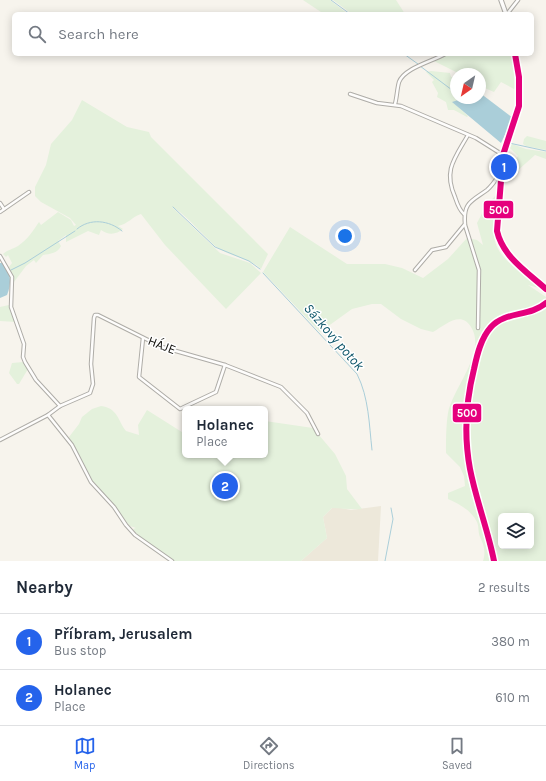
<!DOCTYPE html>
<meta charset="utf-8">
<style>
body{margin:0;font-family:Karla,sans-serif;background:#f6f6f7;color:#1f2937}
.controls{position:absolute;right:12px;bottom:12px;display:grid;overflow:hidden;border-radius:6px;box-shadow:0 2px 10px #0003}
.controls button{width:36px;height:36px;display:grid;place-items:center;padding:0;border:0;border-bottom:1px solid #e0e1e3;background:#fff;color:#1f2937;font:20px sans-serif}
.compass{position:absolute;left:450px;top:68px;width:36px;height:36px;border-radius:50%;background:#fff;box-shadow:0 2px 10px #0003;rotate:214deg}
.you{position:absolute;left:345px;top:236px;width:14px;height:14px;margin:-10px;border:3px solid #fff;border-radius:50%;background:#1a73e8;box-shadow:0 0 0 6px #1a73e833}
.badge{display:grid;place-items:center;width:26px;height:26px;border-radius:50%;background:#2563eb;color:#fff;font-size:13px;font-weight:700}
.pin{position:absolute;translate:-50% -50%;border:2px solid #fff;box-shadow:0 1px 4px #0006}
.popup{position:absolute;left:182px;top:406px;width:86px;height:52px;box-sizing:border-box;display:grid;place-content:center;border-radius:6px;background:#fff;filter:drop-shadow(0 1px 3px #0005);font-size:13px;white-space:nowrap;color:#747a83}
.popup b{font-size:15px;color:#1f2937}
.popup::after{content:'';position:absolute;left:50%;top:100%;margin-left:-8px;border:8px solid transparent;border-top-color:#fff}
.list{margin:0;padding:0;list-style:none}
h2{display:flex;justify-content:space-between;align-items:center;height:52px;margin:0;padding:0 16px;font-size:17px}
h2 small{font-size:13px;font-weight:400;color:#747a83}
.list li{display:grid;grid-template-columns:26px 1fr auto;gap:12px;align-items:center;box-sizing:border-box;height:56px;padding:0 16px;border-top:1px solid #e0e1e3}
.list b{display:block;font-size:15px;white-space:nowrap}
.list p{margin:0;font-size:13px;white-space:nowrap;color:#747a83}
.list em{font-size:13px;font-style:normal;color:#747a83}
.icon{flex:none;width:22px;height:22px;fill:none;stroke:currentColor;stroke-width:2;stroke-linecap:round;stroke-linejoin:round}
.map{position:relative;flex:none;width:546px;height:561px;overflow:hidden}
.search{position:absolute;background:#fff;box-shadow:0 2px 10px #0003;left:12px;right:12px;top:12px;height:44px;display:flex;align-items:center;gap:10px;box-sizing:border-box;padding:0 14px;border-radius:6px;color:#747a83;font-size:15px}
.sheet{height:164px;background:#fff}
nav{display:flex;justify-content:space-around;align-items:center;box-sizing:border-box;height:56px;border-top:1px solid #e0e1e3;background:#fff;font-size:11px;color:#747a83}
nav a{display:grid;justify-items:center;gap:2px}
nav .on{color:#2563eb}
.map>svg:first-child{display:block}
</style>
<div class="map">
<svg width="546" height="561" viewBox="0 0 546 561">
<rect width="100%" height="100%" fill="#f7f4ed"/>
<polygon fill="#ede8da" points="381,506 378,561 301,561 327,538 323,517 332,508 341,508 351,510"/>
<g fill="#e4f1dc" fill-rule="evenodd">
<polygon points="303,0 330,0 348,14 324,14"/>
<polygon points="333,0 396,0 405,14 352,14"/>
<polygon points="446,54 509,54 512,57 516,87 514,89 501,82 494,92 480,86 480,74 460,74 434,61"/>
<polygon points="431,71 450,73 451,77 456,77 456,98 460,98 455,104 468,116 467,117 454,110 448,110 446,102 437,97 438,93 432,82 434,80 426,72"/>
<path d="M 82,100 L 127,127 L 149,132 L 151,137 L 268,254 L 261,269 C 248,257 229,257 215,246 C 206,238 180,209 172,207 L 220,253 L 250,263 L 261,273 L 226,309 L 165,245 L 141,214 C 132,217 128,224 118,226 L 123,229 C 116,235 108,235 101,230 L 99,235 L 88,231 L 66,242 L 66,235 L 58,241 L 61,246 C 58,253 50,254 43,255 L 36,263 L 34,260 L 26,266 L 14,282 L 9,267 L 12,263 L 8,255 L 6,257 L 3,254 C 7,250 13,249 18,246 C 27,240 33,231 39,222 L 41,225 L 58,212 L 71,220 L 74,226 L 76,225 L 70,218 L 41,202 L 35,196 L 35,187 L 46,165 L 51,144 L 72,120 Z"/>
<polygon points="527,136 546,141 546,150 526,146 523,144 524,139"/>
<polygon points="512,144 526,149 546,152 546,159 535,155 517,171 512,165 518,156 510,148"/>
<path d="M 496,195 C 498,206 495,220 494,232 C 493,258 523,272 540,287 L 539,288 L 528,285 L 546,297 L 546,561 L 483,561 C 486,552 484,545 480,537 C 478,533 479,526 477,522 C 471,510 459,504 448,499 L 448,493 L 465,486 L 464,476 L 460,467 L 446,453 C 446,440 446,425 448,413 C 453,388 487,352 471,327 C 461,310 445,325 433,332 L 421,329 L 401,319 L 381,304 L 372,304 L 352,309 L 320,332 L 263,272 L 290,227 L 347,264 L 385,264 L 402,268 L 423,278 L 448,259 L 467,238 L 477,240 L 483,245 L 477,223 L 486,206 ZM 501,516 L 531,516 L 531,546 L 501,546 Z"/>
<polygon points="9,305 16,322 0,321 0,307"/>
<polygon points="23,362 28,369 19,384 17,384 9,373 12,363"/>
<path d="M 101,406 C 118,408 118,421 126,431 L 139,435 L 138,425 L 147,410 L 185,434 L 185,455 L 265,455 L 265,421 L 313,428 L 335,454 L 346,476 L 347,489 L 362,509 C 351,510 342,508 332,508 L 323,517 L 327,538 L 301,561 L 169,561 L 144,544 L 133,529 L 136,528 L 130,526 L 93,482 L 69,437 L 79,424 L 82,417 L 92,409 Z"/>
</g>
<g fill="#aaced9">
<polygon points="480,93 513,118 501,143 452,102 458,100 458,98 480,98"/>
<path d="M 0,263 L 3,263 C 11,273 12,283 7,295 L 0,298 Z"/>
</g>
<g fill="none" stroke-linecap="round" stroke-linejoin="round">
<g stroke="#aaced9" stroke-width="1">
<polyline points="331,0 350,14"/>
<polyline points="404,54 418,64"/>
<polyline points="420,66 456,93"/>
<polyline points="509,143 546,151"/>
<polyline points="173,207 215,247 249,261 260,269"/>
<path d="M 77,229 C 90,218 109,220 122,231"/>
<polyline points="11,270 25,263 75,231"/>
<path d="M 263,273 L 357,374 C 369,398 369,424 372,450"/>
<polyline points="385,561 393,519 391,508"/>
</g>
<defs>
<g id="minor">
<polyline points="507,14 518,0"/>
<polyline points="350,94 377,103 401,106 476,138 503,155"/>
<path d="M 395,104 C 397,97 397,89 399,82 C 404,68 433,61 445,54"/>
<polyline points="0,203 4,209"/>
<polyline points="0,212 29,192"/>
<path d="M 464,214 C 459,210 457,203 455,197 C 443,170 455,158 468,135"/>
<polyline points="465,225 479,270 478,328"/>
<polyline points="0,256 12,277 11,307 24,344 23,357 25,362 36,380 60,406"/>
<path d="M 415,270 L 432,250 L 446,247 L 465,224 C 463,202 472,201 487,190 C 493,185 497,178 501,172"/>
<polyline points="143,338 139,377 180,409 216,392 225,365"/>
<polyline points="48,415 72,445 91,482 114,507 126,525 135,535 172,561"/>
<polyline points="0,440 48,415 60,406 90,393 93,384 91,364 94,318 95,315 98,315 162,347 225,365 281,387 307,413 318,434"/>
</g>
<g id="tertiary">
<polyline points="501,0 506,14"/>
<polyline points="515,54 519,77 519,106 503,155 497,231 500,243 506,253 546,289"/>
<path d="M 494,561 C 489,530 476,500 470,469 C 463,434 467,356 491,327 C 505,311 533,319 546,303"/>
</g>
</defs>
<use href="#minor" stroke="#aeaca7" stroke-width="4.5"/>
<use href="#tertiary" stroke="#aeaca7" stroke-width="5.5"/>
<use href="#minor" stroke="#fefdfc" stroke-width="2.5"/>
<use href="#tertiary" stroke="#fefdfc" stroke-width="3.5"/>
<defs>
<g id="bus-1">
<path d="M 515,54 L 519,77 L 519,106 L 503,155 L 497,231 C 503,257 527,272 546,289"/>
<path d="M 494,561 C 488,530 476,500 470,469 C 464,437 466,401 474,369 C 477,355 481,338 491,327 C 505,311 530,317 546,303"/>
</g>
</defs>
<use href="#bus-1" stroke="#fff" stroke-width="9"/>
<use href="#bus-1" stroke="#e5007d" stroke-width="6"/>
</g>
<g text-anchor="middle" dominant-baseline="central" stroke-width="3" stroke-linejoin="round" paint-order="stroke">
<g font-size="13" fill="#100f0a" stroke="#fff">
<text transform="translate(162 345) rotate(21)">HÁJE</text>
</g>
<g font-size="14" font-style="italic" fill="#0b5468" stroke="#fff">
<text transform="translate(334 337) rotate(49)">Sázkový potok</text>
</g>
</g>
<g stroke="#fff" stroke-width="1.5">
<rect x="483" y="200" width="31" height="19" rx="4" fill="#e5007d"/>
<rect x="452" y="403" width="30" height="20" rx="4" fill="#e5007d"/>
</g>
<g font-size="11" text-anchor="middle" font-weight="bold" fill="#fff">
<text x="499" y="214">500</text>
<text x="467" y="417">500</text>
</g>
</svg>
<div class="controls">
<button><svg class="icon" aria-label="layers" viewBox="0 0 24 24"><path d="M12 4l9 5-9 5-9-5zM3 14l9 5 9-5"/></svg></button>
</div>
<svg class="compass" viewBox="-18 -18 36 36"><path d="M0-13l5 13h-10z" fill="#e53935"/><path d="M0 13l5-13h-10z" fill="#747a83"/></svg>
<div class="you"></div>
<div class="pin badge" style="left:504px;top:167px">1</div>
<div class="pin badge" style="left:225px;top:486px">2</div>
<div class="popup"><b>Holanec</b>Place</div>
<div class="search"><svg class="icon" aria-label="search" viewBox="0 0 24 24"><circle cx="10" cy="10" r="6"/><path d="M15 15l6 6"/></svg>Search here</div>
</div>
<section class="sheet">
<h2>Nearby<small>2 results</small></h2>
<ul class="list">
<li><span class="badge">1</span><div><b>Příbram, Jerusalem</b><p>Bus stop</p></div><em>380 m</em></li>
<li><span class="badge">2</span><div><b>Holanec</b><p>Place</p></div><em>610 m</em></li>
</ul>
</section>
<nav>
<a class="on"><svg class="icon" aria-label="map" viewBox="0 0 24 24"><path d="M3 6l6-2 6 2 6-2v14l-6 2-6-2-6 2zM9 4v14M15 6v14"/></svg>Map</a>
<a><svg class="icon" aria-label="directions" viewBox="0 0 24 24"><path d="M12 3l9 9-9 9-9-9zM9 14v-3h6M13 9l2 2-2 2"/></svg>Directions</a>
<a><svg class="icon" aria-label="saved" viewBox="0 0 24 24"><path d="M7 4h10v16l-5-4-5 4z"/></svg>Saved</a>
</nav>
